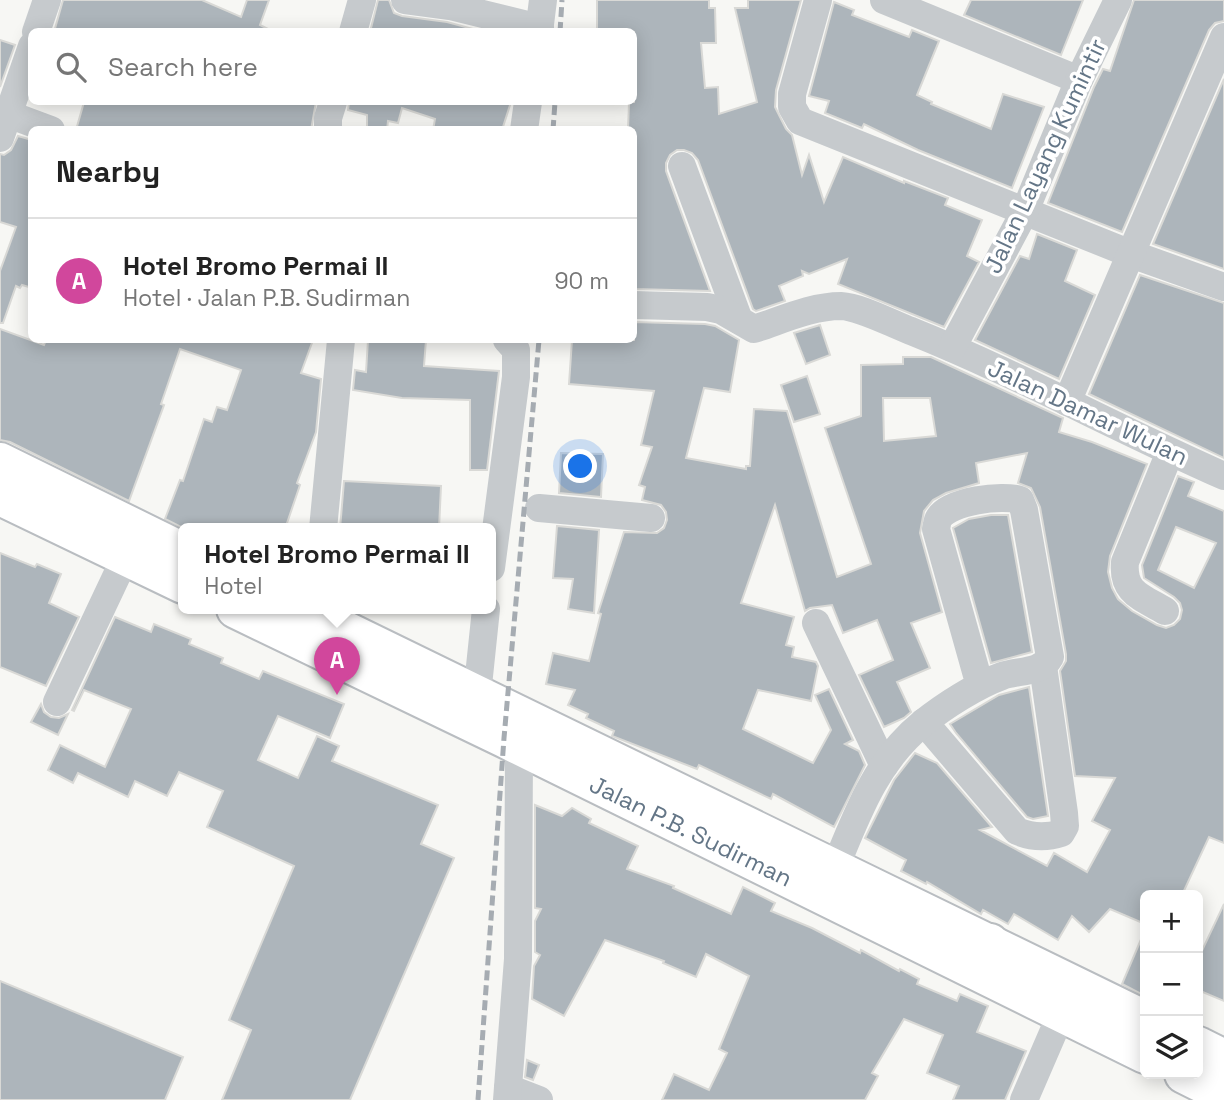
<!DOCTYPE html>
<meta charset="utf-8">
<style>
body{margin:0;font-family:"Space Grotesk",sans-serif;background:#f6f6f6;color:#222}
.controls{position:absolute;right:21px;bottom:21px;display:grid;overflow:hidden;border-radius:10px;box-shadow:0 4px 18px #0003}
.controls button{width:63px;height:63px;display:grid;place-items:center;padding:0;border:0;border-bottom:2px solid #e0e0e0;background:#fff;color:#222;font:35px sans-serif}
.you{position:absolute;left:581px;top:467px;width:24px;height:24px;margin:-18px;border:5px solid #fff;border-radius:50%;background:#1a73e8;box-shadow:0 0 0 10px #1a73e833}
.badge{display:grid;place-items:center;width:46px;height:46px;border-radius:50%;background:#ed551e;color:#fff;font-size:23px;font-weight:700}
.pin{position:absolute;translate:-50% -58px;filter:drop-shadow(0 2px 4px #0008)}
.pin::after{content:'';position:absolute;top:37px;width:24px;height:21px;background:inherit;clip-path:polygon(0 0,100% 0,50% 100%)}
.popup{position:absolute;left:178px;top:523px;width:318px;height:91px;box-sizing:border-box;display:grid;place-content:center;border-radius:10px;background:#fff;filter:drop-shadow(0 2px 5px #0005);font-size:23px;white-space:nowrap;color:#767676}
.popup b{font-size:26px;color:#222}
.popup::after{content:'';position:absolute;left:50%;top:100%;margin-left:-14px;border:14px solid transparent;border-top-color:#fff}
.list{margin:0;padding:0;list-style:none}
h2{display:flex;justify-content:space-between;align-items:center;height:91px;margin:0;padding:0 28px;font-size:30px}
h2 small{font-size:23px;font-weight:400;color:#767676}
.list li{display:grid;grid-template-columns:46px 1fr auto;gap:21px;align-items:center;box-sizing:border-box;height:126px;padding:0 28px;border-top:2px solid #e0e0e0}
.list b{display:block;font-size:26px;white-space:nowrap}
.list p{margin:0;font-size:23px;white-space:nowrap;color:#767676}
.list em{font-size:23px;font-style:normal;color:#767676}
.icon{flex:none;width:38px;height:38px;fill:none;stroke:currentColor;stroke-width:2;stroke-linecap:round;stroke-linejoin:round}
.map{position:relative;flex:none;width:1224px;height:1100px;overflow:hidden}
.search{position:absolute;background:#fff;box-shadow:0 4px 18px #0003;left:28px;top:28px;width:609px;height:77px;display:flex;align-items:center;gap:18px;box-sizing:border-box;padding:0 24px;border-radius:10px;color:#767676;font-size:26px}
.panel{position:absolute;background:#fff;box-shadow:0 4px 18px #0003;left:28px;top:126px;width:609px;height:217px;border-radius:10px}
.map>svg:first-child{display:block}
</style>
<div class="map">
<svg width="1224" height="1100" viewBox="0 0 1224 1100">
<rect width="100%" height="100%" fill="#f7f7f4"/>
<g fill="#adb5bb" stroke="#d9d9d6" stroke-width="2" fill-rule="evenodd">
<polygon points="63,0 202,0 241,17 247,0 269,0 260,25 274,32 54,32"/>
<polygon points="378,0 389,0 394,13 402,16 447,22 484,32 370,32"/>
<polygon points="597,0 709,0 709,8 715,8 716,43 701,43 705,88 718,87 719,114 757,102 735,8 748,8 748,0 801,0 776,90 775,107 786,129 792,135 802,175 809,155 824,202 843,157 904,183 904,181 948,198 945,205 982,220 967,256 979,262 944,327 838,284 847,259 809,274 802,271 803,276 779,286 785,301 756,311 753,309 698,160 692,153 684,150 677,150 670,155 666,163 666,171 710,291 634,289 634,130 628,130 629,102 634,102 634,32 597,32"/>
<polygon points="971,0 1083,0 1061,55 964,15"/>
<polygon points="1134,0 1224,0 1224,21 1215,23 1209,30 1122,232 1048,203 1094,87 1103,69 1110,71"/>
<polygon points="834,2 854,10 852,15 909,37 912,30 939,41 917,95 932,102 931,104 991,129 1003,94 1044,107 1012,188 918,150 864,124 862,128 825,113 829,101 809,96"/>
<polygon points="0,40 15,45 0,87"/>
<polygon points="1224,79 1224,269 1153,244"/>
<polygon points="84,102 316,102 311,130 76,130"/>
<polygon points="349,102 511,102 502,130 433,130 435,119 402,108 398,123 388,121 387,130 367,130 367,115 348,110"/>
<polygon points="18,136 32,140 32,288 22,285 20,288 16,286 3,323 0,323 0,271 16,227 0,222 0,154 4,155 11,150"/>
<polygon points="1037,234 1077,250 1065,281 1095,295 1059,379 975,340 1020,256 1029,259"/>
<polygon points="1140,275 1224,303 1224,458 1089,394"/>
<path d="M 634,322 L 705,324 L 715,326 L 739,340 L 730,392 L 704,388 L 686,458 L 746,469 L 746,466 L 750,466 L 754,409 L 787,411 L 837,577 L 871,564 L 825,428 L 861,416 L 861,365 L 903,364 L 903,357 L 931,357 L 944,363 L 1063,418 L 1059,432 L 1092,442 L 1147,464 L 1110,556 L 1108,572 L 1112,588 L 1118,599 L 1132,611 L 1157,625 L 1166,628 L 1174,625 L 1180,619 L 1182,610 L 1180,603 L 1174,597 L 1144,578 L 1142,565 L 1178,476 L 1194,482 L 1188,496 L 1224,511 L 1224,843 L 1209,837 L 1182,895 L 1145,895 L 1145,924 L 1110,909 L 1089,932 L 1072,916 L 1058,940 L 1014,914 L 1008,924 L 983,910 L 981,914 L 927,882 L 926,884 L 901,871 L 906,860 L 865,838 L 894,780 L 915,753 L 937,763 L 992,827 L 980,830 L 1047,866 L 1054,853 L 1087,872 L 1110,830 L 1092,821 L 1115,778 L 1075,776 L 1060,671 L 1066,661 L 1066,654 L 1040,507 L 1031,488 L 1018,483 L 1027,453 L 976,463 L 979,483 L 946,493 L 933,500 L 924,511 L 920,533 L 942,612 L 911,623 L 930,668 L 897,682 L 911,712 L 904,718 L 884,727 L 859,675 L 893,660 L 877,620 L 843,633 L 832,605 L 810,608 L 805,611 L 775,505 L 741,603 L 794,617 L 786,645 L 794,647 L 792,657 L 816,662 L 818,666 L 811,701 L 758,690 L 743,729 L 813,763 L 831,730 L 815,695 L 829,689 L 853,740 L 845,744 L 859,751 L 865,765 L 834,827 L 773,794 L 771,799 L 699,765 L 697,769 L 612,736 L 614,731 L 586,718 L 588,714 L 568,705 L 575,690 L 546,684 L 553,653 L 589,661 L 601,614 L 598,613 L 624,532 L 657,533 L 664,528 L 667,520 L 666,512 L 661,505 L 642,500 L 645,487 L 639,485 L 652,447 L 641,445 L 654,391 L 569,384 L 572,340 L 634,340 ZM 883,398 L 930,398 L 936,436 L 884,441 ZM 1176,527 L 1216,543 L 1194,588 L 1158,570 Z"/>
<polygon points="820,325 830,355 806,364 794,333"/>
<polygon points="0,329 44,345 46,340 313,340 301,373 321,379 316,432 297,483 300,485 285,529 185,529 165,519 180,480 183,481 204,419 212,422 217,407 227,410 241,370 180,349 161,404 164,405 129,501 10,442 0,440"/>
<polygon points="368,340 426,340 424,366 499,371 487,470 470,470 470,400 402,398 353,390 355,370 366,372"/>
<polygon points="807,376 820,414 794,422 781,385"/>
<polygon points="561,453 603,454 601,497 559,493"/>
<polygon points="344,481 441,486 439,529 340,529"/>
<polygon points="991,515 1008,515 1032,652 991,663 953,528 969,519"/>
<polygon points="557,526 599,530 594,613 568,609 573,579 553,578"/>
<polygon points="0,553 35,567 37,564 61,574 49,603 79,617 46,686 0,667"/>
<polygon points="115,617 151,632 154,624 191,639 189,644 223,658 221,663 259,679 263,671 344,704 330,738 278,716 258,760 298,778 317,736 339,746 332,761 438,805 421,844 454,858 350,1100 222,1100 251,1030 229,1020 294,866 207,827 223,791 179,772 167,796 135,781 128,797 78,773 73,783 48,770 60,745 105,767 131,709 84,690 74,711 72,710"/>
<polygon points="1029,687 1048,816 1033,819 1027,817 956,733 950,724 999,695"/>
<polygon points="41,704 44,712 51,717 59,718 68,714 58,735 31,722"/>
<polygon points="535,805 562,816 572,808 591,819 589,823 638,846 627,869 674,886 673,888 731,914 743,887 775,903 771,911 812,928 860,953 861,950 899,971 900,969 919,979 917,984 957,1001 960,994 988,1006 977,1032 1026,1051 1005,1100 953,1100 959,1086 927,1073 943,1035 904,1019 872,1073 878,1076 865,1100 662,1100 674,1074 709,1090 727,1053 719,1049 749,976 706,954 696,977 663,963 664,961 605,940 564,1016 532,999 534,966 540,955 535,952 535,921 541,909 535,908"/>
<polygon points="1224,904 1224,1001 1198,990 1198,959"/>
<polygon points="1145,930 1145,996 1122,984"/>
<polygon points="0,981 183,1057 165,1100 0,1100"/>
<polygon points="527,1060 539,1065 533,1080 525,1077"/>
</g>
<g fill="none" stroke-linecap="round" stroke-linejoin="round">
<defs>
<g id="primary">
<polyline points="0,462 183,552"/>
<polyline points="0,496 183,584"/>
<polyline points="236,609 504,738 1145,1054"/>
<polyline points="301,609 1145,1020"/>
<polyline points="1198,1046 1224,1059"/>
<polyline points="1184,1074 1224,1094"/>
</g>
<polyline id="highway" points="976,970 990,943"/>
</defs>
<use href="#primary" stroke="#b9bdc1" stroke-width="42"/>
<use href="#highway" stroke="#b8bcbf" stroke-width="42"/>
<g stroke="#c6cacd" stroke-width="28">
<polyline points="405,0 450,6 540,28"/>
<polyline points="818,0 792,94 792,107 800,121 1131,254 1224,287"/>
<polyline points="884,0 1079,80"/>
<polyline points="36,32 47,0"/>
<polyline points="353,32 362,0"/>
<polyline points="539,32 543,0"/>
<polyline points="0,111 51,130"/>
<polyline points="328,130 328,118 333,102"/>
<polyline points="524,130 528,102"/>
<polyline points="0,138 32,46"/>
<polyline points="682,166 739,320"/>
<path d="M 634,305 L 707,307 L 721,310 L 754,329 C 782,320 812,306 841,306 C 861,307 892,324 911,331 C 1018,374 1119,430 1224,476"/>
<polyline points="952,348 1025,211 1079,80 1118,0"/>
<polyline points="1067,402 1224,37"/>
<polyline points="539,508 651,518"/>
<polyline points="323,529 341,340"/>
<polyline points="491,568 516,377 516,350 507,340"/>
<path d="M 1165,611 C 1142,597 1122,593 1125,562 L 1170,452"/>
<polyline points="816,623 884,766"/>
<polyline points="477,695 486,609"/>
<polyline points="57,702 126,556"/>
<path d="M 924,722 L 1017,831 C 1031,837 1046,838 1061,833 L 1065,826 L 1064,813 L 1043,666"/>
<path d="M 835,868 C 857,814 876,761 923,723 C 944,706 977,685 1002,676 C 1017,670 1041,674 1050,657 L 1024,510 L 1020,500 C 1002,494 950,501 939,518 C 937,521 937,525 936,529 L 980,686"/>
<polyline points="508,1088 539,1100"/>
<polyline points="507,1100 518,959 519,747"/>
<polyline points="1024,1100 1062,1012"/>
</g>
<use href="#primary" stroke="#fff" stroke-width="38"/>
<use href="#highway" stroke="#fff" stroke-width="38"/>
<g stroke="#a6acb2" stroke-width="5" stroke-dasharray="10 5" stroke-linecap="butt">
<polyline points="560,32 562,0"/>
<polyline points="553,130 555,102"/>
<polyline points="478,1100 504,738 539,340"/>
</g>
</g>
<g text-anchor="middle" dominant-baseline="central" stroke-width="7" stroke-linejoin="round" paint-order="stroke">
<g font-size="24" fill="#647687" stroke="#fff">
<text transform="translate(1045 156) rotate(-65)">Jalan Layang Kumintir</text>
<text transform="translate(1088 412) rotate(25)">Jalan Damar Wulan</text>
<text transform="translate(691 831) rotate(26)">Jalan P.B. Sudirman</text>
</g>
</g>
</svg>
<div class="controls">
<button>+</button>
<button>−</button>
<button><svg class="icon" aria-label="layers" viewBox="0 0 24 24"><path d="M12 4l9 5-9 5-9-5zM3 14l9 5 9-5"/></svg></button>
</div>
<div class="you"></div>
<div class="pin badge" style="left:337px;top:695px;background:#d1479c">A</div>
<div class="popup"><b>Hotel Bromo Permai II</b>Hotel</div>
<div class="search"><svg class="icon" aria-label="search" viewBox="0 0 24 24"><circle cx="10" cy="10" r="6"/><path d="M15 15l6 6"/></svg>Search here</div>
<section class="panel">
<h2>Nearby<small></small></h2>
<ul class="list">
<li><span class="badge" style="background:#d1479c">A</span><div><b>Hotel Bromo Permai II</b><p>Hotel · Jalan P.B. Sudirman</p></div><em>90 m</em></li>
</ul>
</section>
</div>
